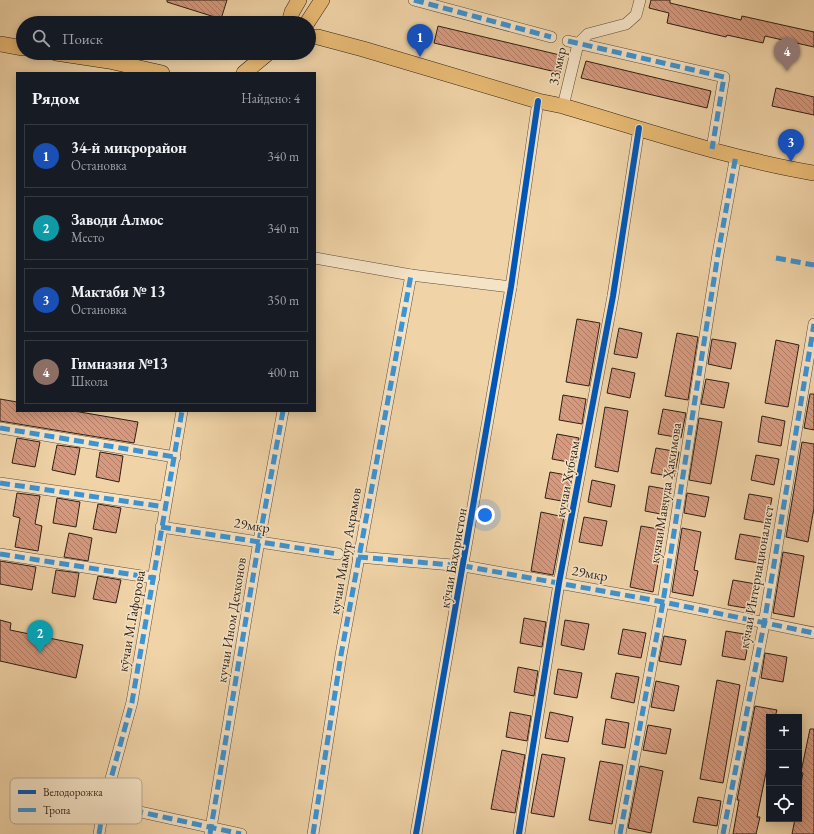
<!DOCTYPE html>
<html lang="ru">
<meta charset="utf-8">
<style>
body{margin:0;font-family:"EB Garamond",serif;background:#242831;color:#f1f3f6}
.controls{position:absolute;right:12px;bottom:12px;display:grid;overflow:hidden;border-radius:0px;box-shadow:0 2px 10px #0003}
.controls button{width:36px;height:36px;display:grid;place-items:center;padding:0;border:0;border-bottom:1px solid #363941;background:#171b24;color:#f1f3f6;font:20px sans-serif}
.you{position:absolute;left:485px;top:515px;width:14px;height:14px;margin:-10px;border:3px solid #fff;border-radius:50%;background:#1a73e8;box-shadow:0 0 0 6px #1a73e833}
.badge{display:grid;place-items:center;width:26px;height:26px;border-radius:50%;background:#db2777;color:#fff;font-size:13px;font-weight:700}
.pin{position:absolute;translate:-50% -33px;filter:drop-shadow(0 1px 2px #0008)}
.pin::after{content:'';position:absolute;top:21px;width:14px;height:12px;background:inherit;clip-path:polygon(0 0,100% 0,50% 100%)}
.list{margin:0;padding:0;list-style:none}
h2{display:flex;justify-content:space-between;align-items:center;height:52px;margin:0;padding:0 16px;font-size:17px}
h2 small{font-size:13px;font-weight:400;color:#9ea1a6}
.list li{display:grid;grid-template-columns:26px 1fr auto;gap:12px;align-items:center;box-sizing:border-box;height:64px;margin:0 8px 8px;padding:0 8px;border:1px solid #363941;border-radius:0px}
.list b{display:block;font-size:15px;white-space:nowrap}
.list p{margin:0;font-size:13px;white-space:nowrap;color:#9ea1a6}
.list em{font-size:13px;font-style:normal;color:#9ea1a6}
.icon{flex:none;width:22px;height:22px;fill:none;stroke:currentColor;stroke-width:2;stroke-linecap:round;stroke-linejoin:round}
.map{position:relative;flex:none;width:814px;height:834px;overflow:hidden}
.search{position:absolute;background:#171b24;box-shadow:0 2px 10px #0003;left:16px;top:16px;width:300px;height:44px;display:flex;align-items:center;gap:10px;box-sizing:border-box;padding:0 14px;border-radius:22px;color:#9ea1a6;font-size:15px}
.panel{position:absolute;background:#171b24;box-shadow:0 2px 10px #0003;left:16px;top:72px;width:300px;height:340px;border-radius:0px}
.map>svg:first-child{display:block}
</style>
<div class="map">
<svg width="814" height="834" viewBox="0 0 814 834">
<defs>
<pattern id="building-back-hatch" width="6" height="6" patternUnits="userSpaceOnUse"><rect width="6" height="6" fill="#d79a7f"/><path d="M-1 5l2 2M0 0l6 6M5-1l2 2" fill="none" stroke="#af7d67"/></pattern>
</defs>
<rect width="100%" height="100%" fill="#f0d4a8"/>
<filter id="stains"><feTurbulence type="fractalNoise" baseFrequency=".005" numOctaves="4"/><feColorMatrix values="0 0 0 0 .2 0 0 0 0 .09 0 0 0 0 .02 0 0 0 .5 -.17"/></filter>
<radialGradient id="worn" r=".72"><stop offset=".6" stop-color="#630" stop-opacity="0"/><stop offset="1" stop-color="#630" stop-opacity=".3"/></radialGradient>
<g fill="url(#building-back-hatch)" stroke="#2d1f14">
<polygon points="167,0 227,0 221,19 167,2"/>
<polygon points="651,0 670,0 670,3 741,20 742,16 814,32 814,47 765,36 763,43 727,35 726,37 667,23 669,13 649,8"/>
<polygon points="438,26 564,56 560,73 434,43"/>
<polygon points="586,61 711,91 707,108 581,78"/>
<polygon points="776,88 814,97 814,115 772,106"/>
<polygon points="577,319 600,323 589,386 566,382"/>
<polygon points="619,328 642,333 637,358 614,354"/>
<polygon points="677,333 698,337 688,400 665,396"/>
<polygon points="712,339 736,343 731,369 708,364"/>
<polygon points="776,340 799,345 788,407 765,403"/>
<polygon points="612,368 635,373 630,398 607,393"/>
<polygon points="706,379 729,383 724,408 701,404"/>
<polygon points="810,394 814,394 814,430 804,428"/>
<polygon points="563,395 586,399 582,424 559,420"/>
<polygon points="0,399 17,402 17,411 74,411 138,422 134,443 0,421"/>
<polygon points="605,407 628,411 618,472 595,467"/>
<polygon points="663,409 686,413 681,438 658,434"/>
<polygon points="762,416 785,421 781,446 758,442"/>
<polygon points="699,418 722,422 711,484 689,480"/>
<polygon points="557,434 579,438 574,463 552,459"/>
<polygon points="17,438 40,442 35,467 12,463"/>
<polygon points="802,442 814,444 814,508 808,542 786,537"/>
<polygon points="57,445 80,448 75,475 52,470"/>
<polygon points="656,448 679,452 674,477 651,473"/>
<polygon points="100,452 123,456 119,482 96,477"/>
<polygon points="756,455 779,459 774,485 751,480"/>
<polygon points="550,472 572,476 567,502 545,498"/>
<polygon points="592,480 615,485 611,507 588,502"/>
<polygon points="649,486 671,490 666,515 645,511"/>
<polygon points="17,493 40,496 35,524 42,526 38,551 15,547 20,518 13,516"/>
<polygon points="687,493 709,497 705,517 684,513"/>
<polygon points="749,494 772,498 767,523 744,519"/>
<polygon points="57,498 80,502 76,527 53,523"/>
<polygon points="98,504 121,508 116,533 93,529"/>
<polygon points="541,512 564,517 553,575 531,571"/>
<polygon points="584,517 607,521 602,546 579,542"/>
<polygon points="641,526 664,530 653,592 630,587"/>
<polygon points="682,528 701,532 694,570 698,571 693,596 672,592"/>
<polygon points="69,533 92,538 88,561 64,557"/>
<polygon points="740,534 763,538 759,563 735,559"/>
<polygon points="783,552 804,556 794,617 773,613"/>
<polygon points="0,561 36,567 32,590 0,584"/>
<polygon points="56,570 79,573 75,597 52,593"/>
<polygon points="98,576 121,580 116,603 93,599"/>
<polygon points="733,580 756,584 751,609 728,605"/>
<polygon points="524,618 546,622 542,647 520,643"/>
<polygon points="0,620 11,623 10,630 83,645 76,678 0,661"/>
<polygon points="565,620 589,624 584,650 561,645"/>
<polygon points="623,629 646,633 641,658 618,654"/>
<polygon points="726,631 750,635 745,660 722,656"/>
<polygon points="664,636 686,640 681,665 659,661"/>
<polygon points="765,653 787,657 783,682 761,678"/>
<polygon points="518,667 538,671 534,696 514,692"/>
<polygon points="558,669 582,673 577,698 554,694"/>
<polygon points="616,673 639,677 634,703 611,698"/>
<polygon points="717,680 740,685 723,783 700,779"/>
<polygon points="656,681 679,686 674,711 651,707"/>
<polygon points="755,706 777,710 775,717 769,717 769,758 757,817 760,817 756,834 733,834 739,800 737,800"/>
<polygon points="510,712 531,716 527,741 506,737"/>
<polygon points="550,712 573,717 568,742 545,738"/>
<polygon points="606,719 629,723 625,748 602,744"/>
<polygon points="648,725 671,729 666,754 643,750"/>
<polygon points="810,729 814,729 814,834 792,834 795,819 799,819 799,792 803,773 801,772"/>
<polygon points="502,750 525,755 515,813 491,809"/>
<polygon points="542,754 565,758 554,817 531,813"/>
<polygon points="600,761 623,765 612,824 589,820"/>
<polygon points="640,766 663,771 651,833 628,828"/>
<polygon points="698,797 721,801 717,826 693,822"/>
</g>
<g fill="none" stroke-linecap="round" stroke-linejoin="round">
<defs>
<g id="minor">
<polyline points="414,0 551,37"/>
<polyline points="568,41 724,77 712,149"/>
<polyline points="563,106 578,44 588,34 626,24 636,15 640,0"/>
<polyline points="315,258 411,275 511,287"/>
<polyline points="0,428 175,457"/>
<polyline points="0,483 165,507"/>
<polyline points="161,527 338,554"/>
<polyline points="0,554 154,578"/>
<polyline points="358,557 464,566 663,602 814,633"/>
<polyline points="104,804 241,834"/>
<polyline points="99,834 104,804 132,702 182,411"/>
<polyline points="210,834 259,541 283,411"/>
<polyline points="313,834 341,655 411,275"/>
<polyline points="416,834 511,287 538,101"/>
<polyline points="519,834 559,583 613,296 639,128"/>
<polyline points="620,834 663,602 718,254 736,155"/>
<polyline points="723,834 764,624 814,324"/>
</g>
<g id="major">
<polyline points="289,23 292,12 299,0"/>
<polyline points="307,23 322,0"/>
<path d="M 309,37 L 318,37 L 363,49 L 538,101 L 563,106 C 645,130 730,159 814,173"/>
<polyline points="0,44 23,48"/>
<polyline points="56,53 109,61 162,73"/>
<polyline points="244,73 268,53"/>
</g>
</defs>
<use href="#minor" stroke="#5e4c39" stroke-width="12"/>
<use href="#major" stroke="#2d1f14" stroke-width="16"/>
<use href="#minor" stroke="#f5e3c6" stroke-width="11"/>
<use href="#major" stroke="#e8ba74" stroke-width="15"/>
<g stroke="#3c94d3" stroke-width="5" stroke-dasharray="10 5" stroke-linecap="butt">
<polyline points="414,0 551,37"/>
<polyline points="568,41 724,77 712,149"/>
<polyline points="776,258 814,265"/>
<polyline points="0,428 175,457"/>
<polyline points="0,483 165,507"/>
<polyline points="161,527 338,554"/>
<polyline points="0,554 154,578"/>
<polyline points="358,557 464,566 663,602 814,633"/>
<polyline points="104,804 241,834"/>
<polyline points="99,834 104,804 132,702 182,411"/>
<polyline points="210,834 259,541 283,411"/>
<polyline points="313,834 341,655 411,275"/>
<polyline points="620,834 663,602 718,254 736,155"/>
<polyline points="723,834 764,624 814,324"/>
</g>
<defs>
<g id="cycleway">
<polyline points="416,834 511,287 538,101"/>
<polyline points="519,834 559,583 613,296 639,128"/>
</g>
</defs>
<use href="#cycleway" stroke="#f5e3c6" stroke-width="8"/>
<use href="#cycleway" stroke="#0057b8" stroke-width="6"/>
</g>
<g text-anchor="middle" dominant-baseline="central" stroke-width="3" stroke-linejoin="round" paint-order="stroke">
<g font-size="14" fill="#2d1f14" stroke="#f5e3c6">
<text transform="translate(557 66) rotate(-77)">33 мкр</text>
<text transform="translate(567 479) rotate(-79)">кучаи Хубҷам</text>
<text transform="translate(665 493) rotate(-81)">кучаи Мавҷуда Ҳакимова</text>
<text transform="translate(252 525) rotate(9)">29мкр</text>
<text transform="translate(345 551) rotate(-80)">кучаи Мамур Акрамов</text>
<text transform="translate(453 558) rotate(-80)">кӯчаи Баҳористон</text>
<text transform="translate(590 573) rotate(10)">29мкр</text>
<text transform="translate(756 577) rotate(-80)">кӯчаи Интернационалист</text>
<text transform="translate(231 620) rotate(-81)">кучаи Ином Дехконов</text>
<text transform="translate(131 621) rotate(-80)">кӯчаи М.Гафорова</text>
</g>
</g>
<rect x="10" y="778" width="132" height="46" rx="6" fill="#f5e3c6" stroke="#b9a891" stroke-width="1"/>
<rect x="18" y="790" width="18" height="4" fill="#0057b8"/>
<rect x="18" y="808" width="18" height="4" fill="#3c94d3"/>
<g font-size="11" fill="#2d1f14">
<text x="43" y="796">Велодорожка</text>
<text x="43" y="814">Тропа</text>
</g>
<rect width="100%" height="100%" filter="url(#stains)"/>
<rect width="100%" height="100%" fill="url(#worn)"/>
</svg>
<div class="controls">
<button>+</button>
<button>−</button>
<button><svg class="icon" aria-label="locate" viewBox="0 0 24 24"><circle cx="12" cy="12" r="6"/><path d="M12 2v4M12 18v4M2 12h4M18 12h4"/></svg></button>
</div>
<div class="you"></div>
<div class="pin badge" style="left:420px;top:57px;background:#1a4fb4">1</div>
<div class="pin badge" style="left:40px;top:653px;background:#0f9aa8">2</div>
<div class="pin badge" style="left:791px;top:162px;background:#1a4fb4">3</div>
<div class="pin badge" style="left:787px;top:71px;background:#8d6e63">4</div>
<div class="search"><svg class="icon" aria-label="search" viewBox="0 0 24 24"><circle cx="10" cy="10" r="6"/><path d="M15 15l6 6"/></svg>Поиск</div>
<section class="panel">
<h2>Рядом<small>Найдено: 4</small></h2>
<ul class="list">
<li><span class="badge" style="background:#1a4fb4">1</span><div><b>34-й микрорайон</b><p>Остановка</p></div><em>340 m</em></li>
<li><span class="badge" style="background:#0f9aa8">2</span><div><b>Заводи Алмос</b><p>Место</p></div><em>340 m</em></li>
<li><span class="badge" style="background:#1a4fb4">3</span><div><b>Мактаби № 13</b><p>Остановка</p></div><em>350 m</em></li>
<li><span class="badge" style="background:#8d6e63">4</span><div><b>Гимназия №13</b><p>Школа</p></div><em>400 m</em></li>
</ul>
</section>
</div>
